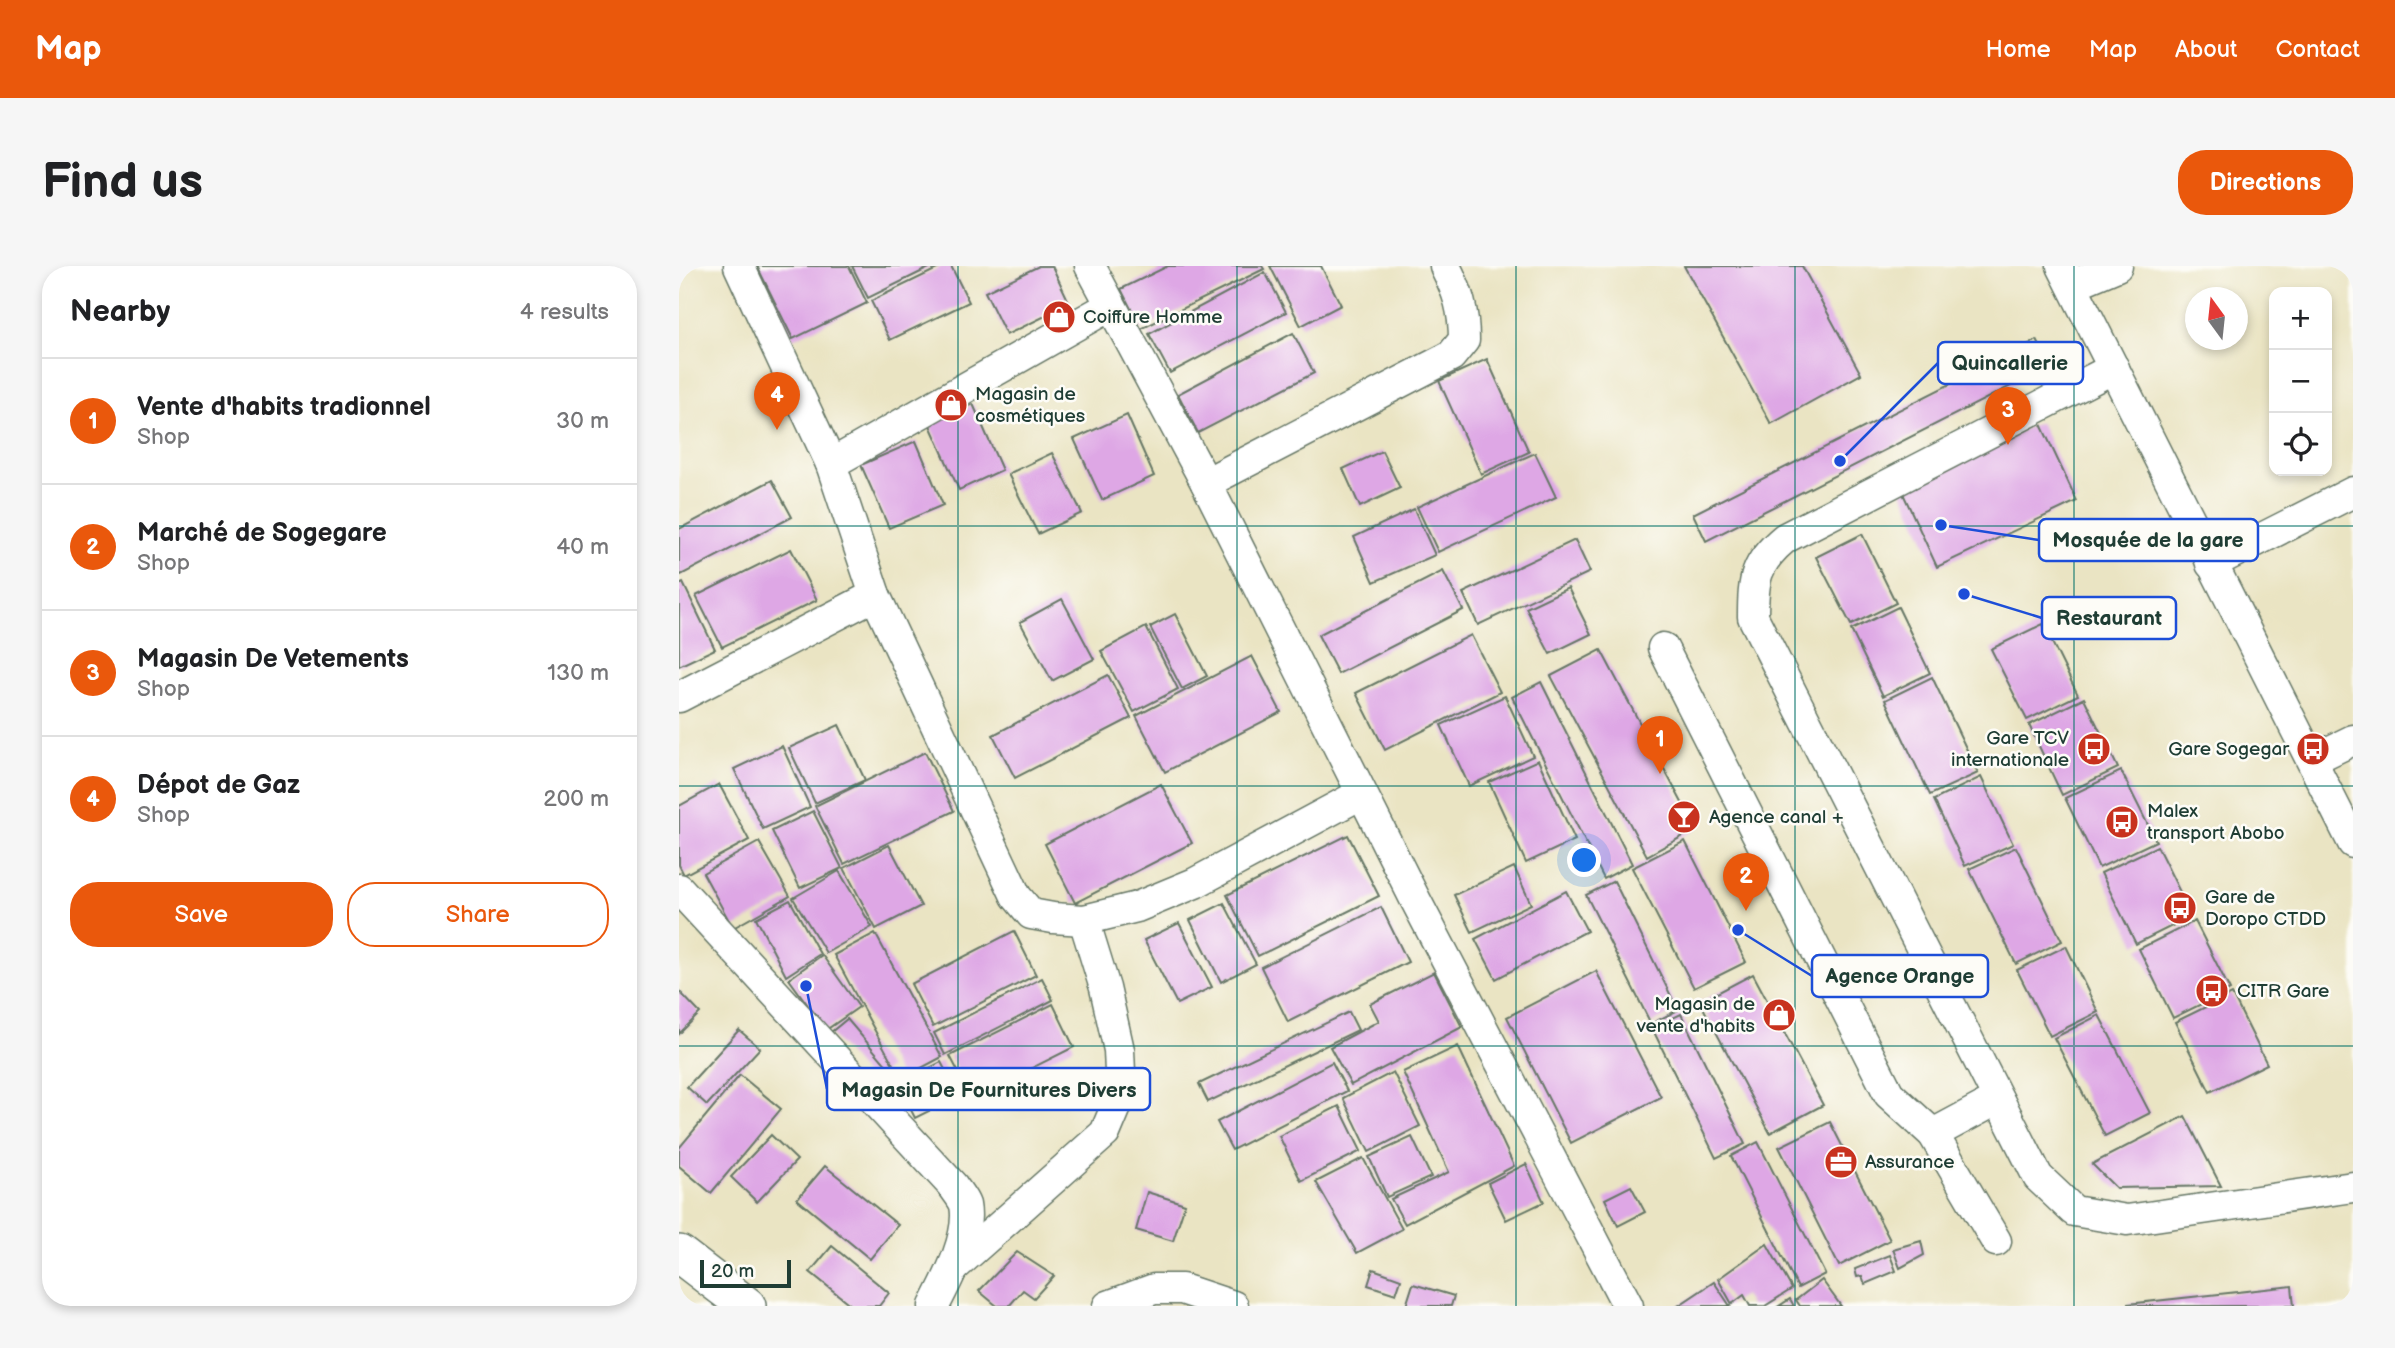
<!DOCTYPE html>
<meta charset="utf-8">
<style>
body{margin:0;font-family:"Balsamiq Sans",sans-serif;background:#f6f6f6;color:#202124}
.controls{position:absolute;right:21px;top:21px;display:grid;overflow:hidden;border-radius:14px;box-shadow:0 4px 10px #0003}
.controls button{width:63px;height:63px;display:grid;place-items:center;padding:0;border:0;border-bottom:2px solid #e0e0e0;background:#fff;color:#202124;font:35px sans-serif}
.compass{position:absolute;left:1506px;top:21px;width:63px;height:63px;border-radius:50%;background:#fff;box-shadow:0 4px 10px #0003;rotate:345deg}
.scale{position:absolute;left:21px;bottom:18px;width:91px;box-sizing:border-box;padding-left:7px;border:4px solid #1f3d34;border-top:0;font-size:19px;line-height:24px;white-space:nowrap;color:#1f3d34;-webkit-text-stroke:5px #fdfcf7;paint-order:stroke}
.you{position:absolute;left:906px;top:595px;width:24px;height:24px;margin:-18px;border:5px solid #fff;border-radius:50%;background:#1a73e8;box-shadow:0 0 0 10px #1a73e833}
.badge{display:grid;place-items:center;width:46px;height:46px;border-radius:50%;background:#ea580c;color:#fff;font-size:23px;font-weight:700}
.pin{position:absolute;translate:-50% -58px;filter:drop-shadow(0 2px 4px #0008)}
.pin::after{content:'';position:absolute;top:37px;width:24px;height:21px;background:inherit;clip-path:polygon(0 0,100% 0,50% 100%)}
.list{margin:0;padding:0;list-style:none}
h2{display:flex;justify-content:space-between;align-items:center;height:91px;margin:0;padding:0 28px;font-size:30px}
h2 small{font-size:23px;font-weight:400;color:#757577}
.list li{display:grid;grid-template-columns:46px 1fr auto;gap:21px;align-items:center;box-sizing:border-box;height:126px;padding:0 28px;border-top:2px solid #e0e0e0}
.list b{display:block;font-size:26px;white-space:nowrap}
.list p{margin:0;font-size:23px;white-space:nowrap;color:#757577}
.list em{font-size:23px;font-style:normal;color:#757577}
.actions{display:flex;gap:14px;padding:21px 28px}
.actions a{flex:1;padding:16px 0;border:2px solid #ea580c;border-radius:28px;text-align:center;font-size:24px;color:#ea580c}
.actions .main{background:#ea580c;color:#fff}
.icon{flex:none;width:38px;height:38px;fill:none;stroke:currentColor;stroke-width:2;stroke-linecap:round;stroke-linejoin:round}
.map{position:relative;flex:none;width:1674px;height:1040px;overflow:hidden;border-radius:28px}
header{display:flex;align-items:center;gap:42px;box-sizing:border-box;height:98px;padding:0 35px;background:#ea580c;color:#fff}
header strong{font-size:33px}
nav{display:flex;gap:38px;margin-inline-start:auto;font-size:24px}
.intro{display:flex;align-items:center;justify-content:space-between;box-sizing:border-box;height:168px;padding:0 42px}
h1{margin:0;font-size:49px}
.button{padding:18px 32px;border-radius:28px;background:#ea580c;color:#fff;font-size:24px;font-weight:700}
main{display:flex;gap:42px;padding:0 42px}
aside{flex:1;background:#fff;border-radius:28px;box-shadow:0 4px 10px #0003}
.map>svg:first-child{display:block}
</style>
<header>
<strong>Map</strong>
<nav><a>Home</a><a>Map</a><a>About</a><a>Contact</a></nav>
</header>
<div class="intro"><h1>Find us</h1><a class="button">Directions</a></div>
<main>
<aside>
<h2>Nearby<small>4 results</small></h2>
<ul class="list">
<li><span class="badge">1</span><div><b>Vente d'habits tradionnel</b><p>Shop</p></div><em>30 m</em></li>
<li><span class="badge">2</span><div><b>Marché de Sogegare</b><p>Shop</p></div><em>40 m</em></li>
<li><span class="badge">3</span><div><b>Magasin De Vetements</b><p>Shop</p></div><em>130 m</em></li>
<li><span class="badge">4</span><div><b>Dépot de Gaz</b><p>Shop</p></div><em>200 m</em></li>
</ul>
<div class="actions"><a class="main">Save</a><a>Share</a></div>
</aside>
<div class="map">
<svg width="1674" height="1040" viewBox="0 0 1674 1040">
<rect width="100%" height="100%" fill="#fdfcf7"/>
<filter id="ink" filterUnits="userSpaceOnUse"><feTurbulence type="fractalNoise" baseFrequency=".0143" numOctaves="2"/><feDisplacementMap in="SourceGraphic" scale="14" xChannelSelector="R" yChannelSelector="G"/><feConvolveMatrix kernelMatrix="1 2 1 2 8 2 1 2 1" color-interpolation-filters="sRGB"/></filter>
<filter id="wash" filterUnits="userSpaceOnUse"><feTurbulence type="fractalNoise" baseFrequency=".00686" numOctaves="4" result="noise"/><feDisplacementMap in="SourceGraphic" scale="28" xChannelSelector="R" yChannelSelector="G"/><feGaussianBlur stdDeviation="1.57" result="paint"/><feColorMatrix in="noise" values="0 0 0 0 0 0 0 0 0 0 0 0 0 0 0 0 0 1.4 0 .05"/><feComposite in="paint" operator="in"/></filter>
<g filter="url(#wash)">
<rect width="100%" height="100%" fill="#eae4c3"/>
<g id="blocks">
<g fill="#dea7e5">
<polygon points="78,0 170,0 188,37 114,73"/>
<polygon points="173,0 254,0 189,32"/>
<polygon points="264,0 272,0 290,36 211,74 192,35"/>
<polygon points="360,0 373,0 391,38 327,69 306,26"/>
<polygon points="489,0 583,0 585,3 462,63 442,23"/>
<polygon points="591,0 642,0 662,39 622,60"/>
<polygon points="1005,0 1123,0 1182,108 1092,158"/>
<polygon points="586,6 607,46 491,107 470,68"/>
<polygon points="614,67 635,107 519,167 499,128"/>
<polygon points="1358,74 1371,100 1027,275 1014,248"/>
<polygon points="808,93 850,186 802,208 760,115"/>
<polygon points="294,138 323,204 280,224 250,157"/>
<polygon points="448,149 475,210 423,234 395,173"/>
<polygon points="1361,156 1398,235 1258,301 1221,221"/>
<polygon points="237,175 264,239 210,262 182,199"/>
<polygon points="703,185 721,222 681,241 664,203"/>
<polygon points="373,187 403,247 359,268 329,208"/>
<polygon points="856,187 877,231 759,286 738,241"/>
<polygon points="93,214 113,251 2,309 0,306 0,263"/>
<polygon points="735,243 756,289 695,316 675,271"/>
<polygon points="1183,268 1217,337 1172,359 1137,291"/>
<polygon points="896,274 911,306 799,359 784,327"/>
<polygon points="112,283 138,334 43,381 17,330"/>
<polygon points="764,305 784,344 659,408 639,369"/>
<polygon points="4,317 36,383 0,400 0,319"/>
<polygon points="889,322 912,368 871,388 847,342"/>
<polygon points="383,333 415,393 373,415 341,356"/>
<polygon points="1219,341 1251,407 1204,430 1172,364"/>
<polygon points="496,348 528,410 503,423 471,361"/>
<polygon points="1364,358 1399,429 1348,454 1312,383"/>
<polygon points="467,361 499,423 455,446 422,385"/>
<polygon points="792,369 821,426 706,484 677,427"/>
<polygon points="922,384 1017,563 968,590 872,410"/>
<polygon points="573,390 602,446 486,506 457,450"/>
<polygon points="429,409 452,452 336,512 314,469"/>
<polygon points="1253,411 1299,507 1251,529 1206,434"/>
<polygon points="862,416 953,598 925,613 833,431"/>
<polygon points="826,430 854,490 790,520 762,459"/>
<polygon points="1405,432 1439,502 1383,529 1350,459"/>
<polygon points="160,459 186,514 136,537 110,482"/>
<polygon points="103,480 131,541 84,563 55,503"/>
<polygon points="246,486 275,545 165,598 136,540"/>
<polygon points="859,494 896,574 847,597 810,516"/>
<polygon points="1442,505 1477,575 1420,602 1386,532"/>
<polygon points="1302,511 1334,578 1286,600 1255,534"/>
<polygon points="40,518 70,574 5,609 0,599 0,540"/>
<polygon points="482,518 513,577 396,637 366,578"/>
<polygon points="134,545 163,602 121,622 93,565"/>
<polygon points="669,569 700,630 579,690 548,629"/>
<polygon points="1006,575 1067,696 1015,722 953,602"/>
<polygon points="80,576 111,630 54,662 24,607"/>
<polygon points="210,579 242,640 197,663 165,602"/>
<polygon points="1478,580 1513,650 1457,678 1422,607"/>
<polygon points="1337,581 1383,675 1337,698 1290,603"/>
<polygon points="835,601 852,638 793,666 775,629"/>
<polygon points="160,605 193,661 147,687 114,632"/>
<polygon points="935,615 999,744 972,758 907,629"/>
<polygon points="887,625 908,665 817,713 796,673"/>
<polygon points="111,634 141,688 107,710 77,652"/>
<polygon points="545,637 577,698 542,716 511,654"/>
<polygon points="702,641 729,696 609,756 582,701"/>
<polygon points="1516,655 1551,724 1494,752 1460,683"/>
<polygon points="500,657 533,721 498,738 465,674"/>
<polygon points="335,665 357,709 254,761 232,718"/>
<polygon points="196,667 263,791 222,813 155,689"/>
<polygon points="1387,680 1419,746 1371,770 1338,704"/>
<polygon points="143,689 180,741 147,764 110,713"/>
<polygon points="917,705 982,831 892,877 828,751"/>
<polygon points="755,706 783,761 672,819 651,781 700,755 691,738"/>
<polygon points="1074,708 1144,839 1091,867 1021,736"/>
<polygon points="363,712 374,734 266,789 255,767"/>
<polygon points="0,725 21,747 0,768"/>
<polygon points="1553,728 1588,798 1531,826 1496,756"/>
<polygon points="374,738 395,781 293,832 271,790"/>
<polygon points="670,746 679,764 529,836 520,818"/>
<polygon points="1002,748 1066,878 1037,892 973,762"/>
<polygon points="1420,749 1471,847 1426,870 1375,772"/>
<polygon points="168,753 210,802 192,816 151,767"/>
<polygon points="60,764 81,782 28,839 8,821"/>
<polygon points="779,780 835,900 726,958 712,933 770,906 724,806"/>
<polygon points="262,796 280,830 236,852 219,818"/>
<polygon points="653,796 668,825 553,884 538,856"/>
<polygon points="714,806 741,860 690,886 664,832"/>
<polygon points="61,809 102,843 32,927 0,900 0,882"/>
<polygon points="660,840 682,885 622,915 600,870"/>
<polygon points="1506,850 1542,920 1437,922 1413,898"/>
<polygon points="1151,856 1211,974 1160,1000 1100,881"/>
<polygon points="92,869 118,894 78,936 52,911"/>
<polygon points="733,871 752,911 708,931 690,891"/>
<polygon points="1079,876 1146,1008 1119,1022 1052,890"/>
<polygon points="684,892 723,963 678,987 637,916"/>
<polygon points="847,898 865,936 827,954 809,917"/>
<polygon points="146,900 219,959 191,993 118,933"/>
<polygon points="952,920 966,946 939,960 926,933"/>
<polygon points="468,926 506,938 494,975 457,964"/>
<polygon points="1242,975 1245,989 1221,1002 1214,983"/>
<polygon points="1088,978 1113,1023 1086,1040 1071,1040 1065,1029 1053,1038 1039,1013"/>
<polygon points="153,980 210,1027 200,1040 173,1040 131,1006"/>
<polygon points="338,986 375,1010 355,1032 344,1024 330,1040 318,1040 300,1025"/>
<polygon points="1211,989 1217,1005 1186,1018 1183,1010 1178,1011 1176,1003"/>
<polygon points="694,1003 722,1013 717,1028 689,1019"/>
<polygon points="1143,1014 1162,1040 1121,1040 1117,1034"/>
<polygon points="1035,1016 1051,1040 999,1040"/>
<polygon points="734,1018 775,1030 772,1040 727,1040"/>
<polygon points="1613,1020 1615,1040 1449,1040 1449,1038"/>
<polygon points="1111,1033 1115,1040 1100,1040"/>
</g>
</g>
</g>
<g filter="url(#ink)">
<use href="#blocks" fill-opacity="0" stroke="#676" stroke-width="2"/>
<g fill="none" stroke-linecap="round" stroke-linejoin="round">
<defs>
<g id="minor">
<polyline points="60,0 152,198 196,329 337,630 352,648 374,652 405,654 458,641 516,617 682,528"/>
<polyline points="411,0 527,217 737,635 949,1040"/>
<polyline points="1383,0 1674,577"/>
<polyline points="1393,19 1438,0"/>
<path d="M 1435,102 L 1106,272 C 1076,297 1074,313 1074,351 L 1359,911 L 1395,945 L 1448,954 L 1674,921"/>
<polyline points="152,198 431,40"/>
<path d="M 527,217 L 772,90 L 785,74 C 785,44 779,26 766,0"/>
<polyline points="1532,298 1674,226"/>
<polyline points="984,382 1210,828 1254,868 1317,975"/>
<polyline points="0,431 196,329"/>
<polyline points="1633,494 1674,474"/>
<path d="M 0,623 L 274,920 C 278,926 284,933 286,939 C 292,970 269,1013 255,1040"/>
<polyline points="1254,868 1319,833"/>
<polyline points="275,1001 426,867 442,829 440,784 426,722 405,654"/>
<polyline points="429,1040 475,1023 503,1023 554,1040"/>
</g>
<polyline id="major" points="0,988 68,1040"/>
</defs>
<use href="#minor" stroke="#676" stroke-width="33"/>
<use href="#major" stroke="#676" stroke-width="40"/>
<use href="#minor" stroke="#fff" stroke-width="30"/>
<use href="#major" stroke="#fff" stroke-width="37"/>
</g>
</g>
<path fill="none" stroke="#0f766e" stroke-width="2" stroke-opacity="0.55" d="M 279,0 L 279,1040M 558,0 L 558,1040M 837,0 L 837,1040M 1116,0 L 1116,1040M 1395,0 L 1395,1040M 0,260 L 1674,260M 0,520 L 1674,520M 0,780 L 1674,780"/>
<defs>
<symbol id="shop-disc" viewBox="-11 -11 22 22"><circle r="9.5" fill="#c8321e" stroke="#fdfcf7"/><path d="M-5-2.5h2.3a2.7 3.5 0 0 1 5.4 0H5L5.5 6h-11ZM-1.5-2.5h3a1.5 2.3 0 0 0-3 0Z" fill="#fff"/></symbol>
<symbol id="bus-disc" viewBox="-11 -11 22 22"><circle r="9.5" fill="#c8321e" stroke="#fdfcf7"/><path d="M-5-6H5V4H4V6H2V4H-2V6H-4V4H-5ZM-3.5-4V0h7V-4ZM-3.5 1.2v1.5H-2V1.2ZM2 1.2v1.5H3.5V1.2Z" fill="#fff"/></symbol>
<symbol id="bar-disc" viewBox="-11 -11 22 22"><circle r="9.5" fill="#c8321e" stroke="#fdfcf7"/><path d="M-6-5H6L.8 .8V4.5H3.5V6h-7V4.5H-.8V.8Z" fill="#fff"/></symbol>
<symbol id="office-disc" viewBox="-11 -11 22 22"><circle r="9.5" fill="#c8321e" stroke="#fdfcf7"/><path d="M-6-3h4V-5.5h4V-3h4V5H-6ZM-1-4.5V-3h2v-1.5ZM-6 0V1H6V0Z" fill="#fff"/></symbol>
</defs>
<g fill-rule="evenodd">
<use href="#shop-disc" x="361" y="32" width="38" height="38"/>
<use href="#shop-disc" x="253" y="120" width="38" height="38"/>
<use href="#bus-disc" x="1396" y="464" width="38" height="38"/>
<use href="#bus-disc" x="1615" y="464" width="38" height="38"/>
<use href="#bar-disc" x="986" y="532" width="38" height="38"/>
<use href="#bus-disc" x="1424" y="537" width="38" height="38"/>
<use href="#bus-disc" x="1482" y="623" width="38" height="38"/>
<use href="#bus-disc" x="1514" y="706" width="38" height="38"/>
<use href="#shop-disc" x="1081" y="730" width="38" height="38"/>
<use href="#office-disc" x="1143" y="877" width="38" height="38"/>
</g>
<g text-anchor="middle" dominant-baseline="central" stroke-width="5" stroke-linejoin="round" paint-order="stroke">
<g font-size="19" fill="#1f3d34" stroke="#fdfcf7" text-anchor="start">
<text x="404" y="51">Coiffure Homme</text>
<text x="296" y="128">Magasin de<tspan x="296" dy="22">cosmétiques</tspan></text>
<text x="1390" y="472" text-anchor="end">Gare TCV<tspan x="1390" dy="22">internationale</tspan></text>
<text x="1610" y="483" text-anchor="end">Gare Sogegar</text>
<text x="1468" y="545">Malex<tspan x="1468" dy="22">transport Abobo</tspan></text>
<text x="1030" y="551">Agence canal +</text>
<text x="1526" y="631">Gare de<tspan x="1526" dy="22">Doropo CTDD</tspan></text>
<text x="1558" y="725">CITR Gare</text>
<text x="1076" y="738" text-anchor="end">Magasin de<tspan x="1076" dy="22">vente d'habits</tspan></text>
<text x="1186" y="896">Assurance</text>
</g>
</g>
<path fill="none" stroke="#1d4ed8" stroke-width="2.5" d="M1161 195L1259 97M1262 259L1360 274M1285 328L1363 352M1059 664L1133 710M127 720L148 823"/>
<g fill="#1d4ed8" stroke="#fdfcf7" stroke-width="2.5">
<circle cx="1161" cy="195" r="7"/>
<circle cx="1262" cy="259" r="7"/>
<circle cx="1285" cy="328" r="7"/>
<circle cx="1059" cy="664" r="7"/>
<circle cx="127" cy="720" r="7"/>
</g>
<g fill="#fdfcf7" stroke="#1d4ed8" stroke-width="2.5">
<rect x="1259" y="76" width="145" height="42" rx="7"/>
<rect x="1360" y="253" width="219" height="42" rx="7"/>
<rect x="1363" y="331" width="134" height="42" rx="7"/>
<rect x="1133" y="689" width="176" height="42" rx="7"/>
<rect x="148" y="802" width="323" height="42" rx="7"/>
</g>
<g font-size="21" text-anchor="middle" font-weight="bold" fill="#1f3d34">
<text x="1331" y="104">Quincallerie</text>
<text x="1469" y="281">Mosquée de la gare</text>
<text x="1430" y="359">Restaurant</text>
<text x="1221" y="717">Agence Orange</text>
<text x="310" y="831">Magasin De Fournitures Divers</text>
</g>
</svg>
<div class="controls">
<button>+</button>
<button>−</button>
<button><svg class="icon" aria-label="locate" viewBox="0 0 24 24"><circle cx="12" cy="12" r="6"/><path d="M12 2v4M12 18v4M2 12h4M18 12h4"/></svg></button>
</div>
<svg class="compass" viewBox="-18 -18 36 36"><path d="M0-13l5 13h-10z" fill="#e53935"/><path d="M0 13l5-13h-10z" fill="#757577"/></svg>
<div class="scale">20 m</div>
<div class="you"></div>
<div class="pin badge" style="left:981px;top:508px">1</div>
<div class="pin badge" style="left:1067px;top:645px">2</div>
<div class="pin badge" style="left:1329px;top:179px">3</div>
<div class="pin badge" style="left:98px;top:164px">4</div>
</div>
</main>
